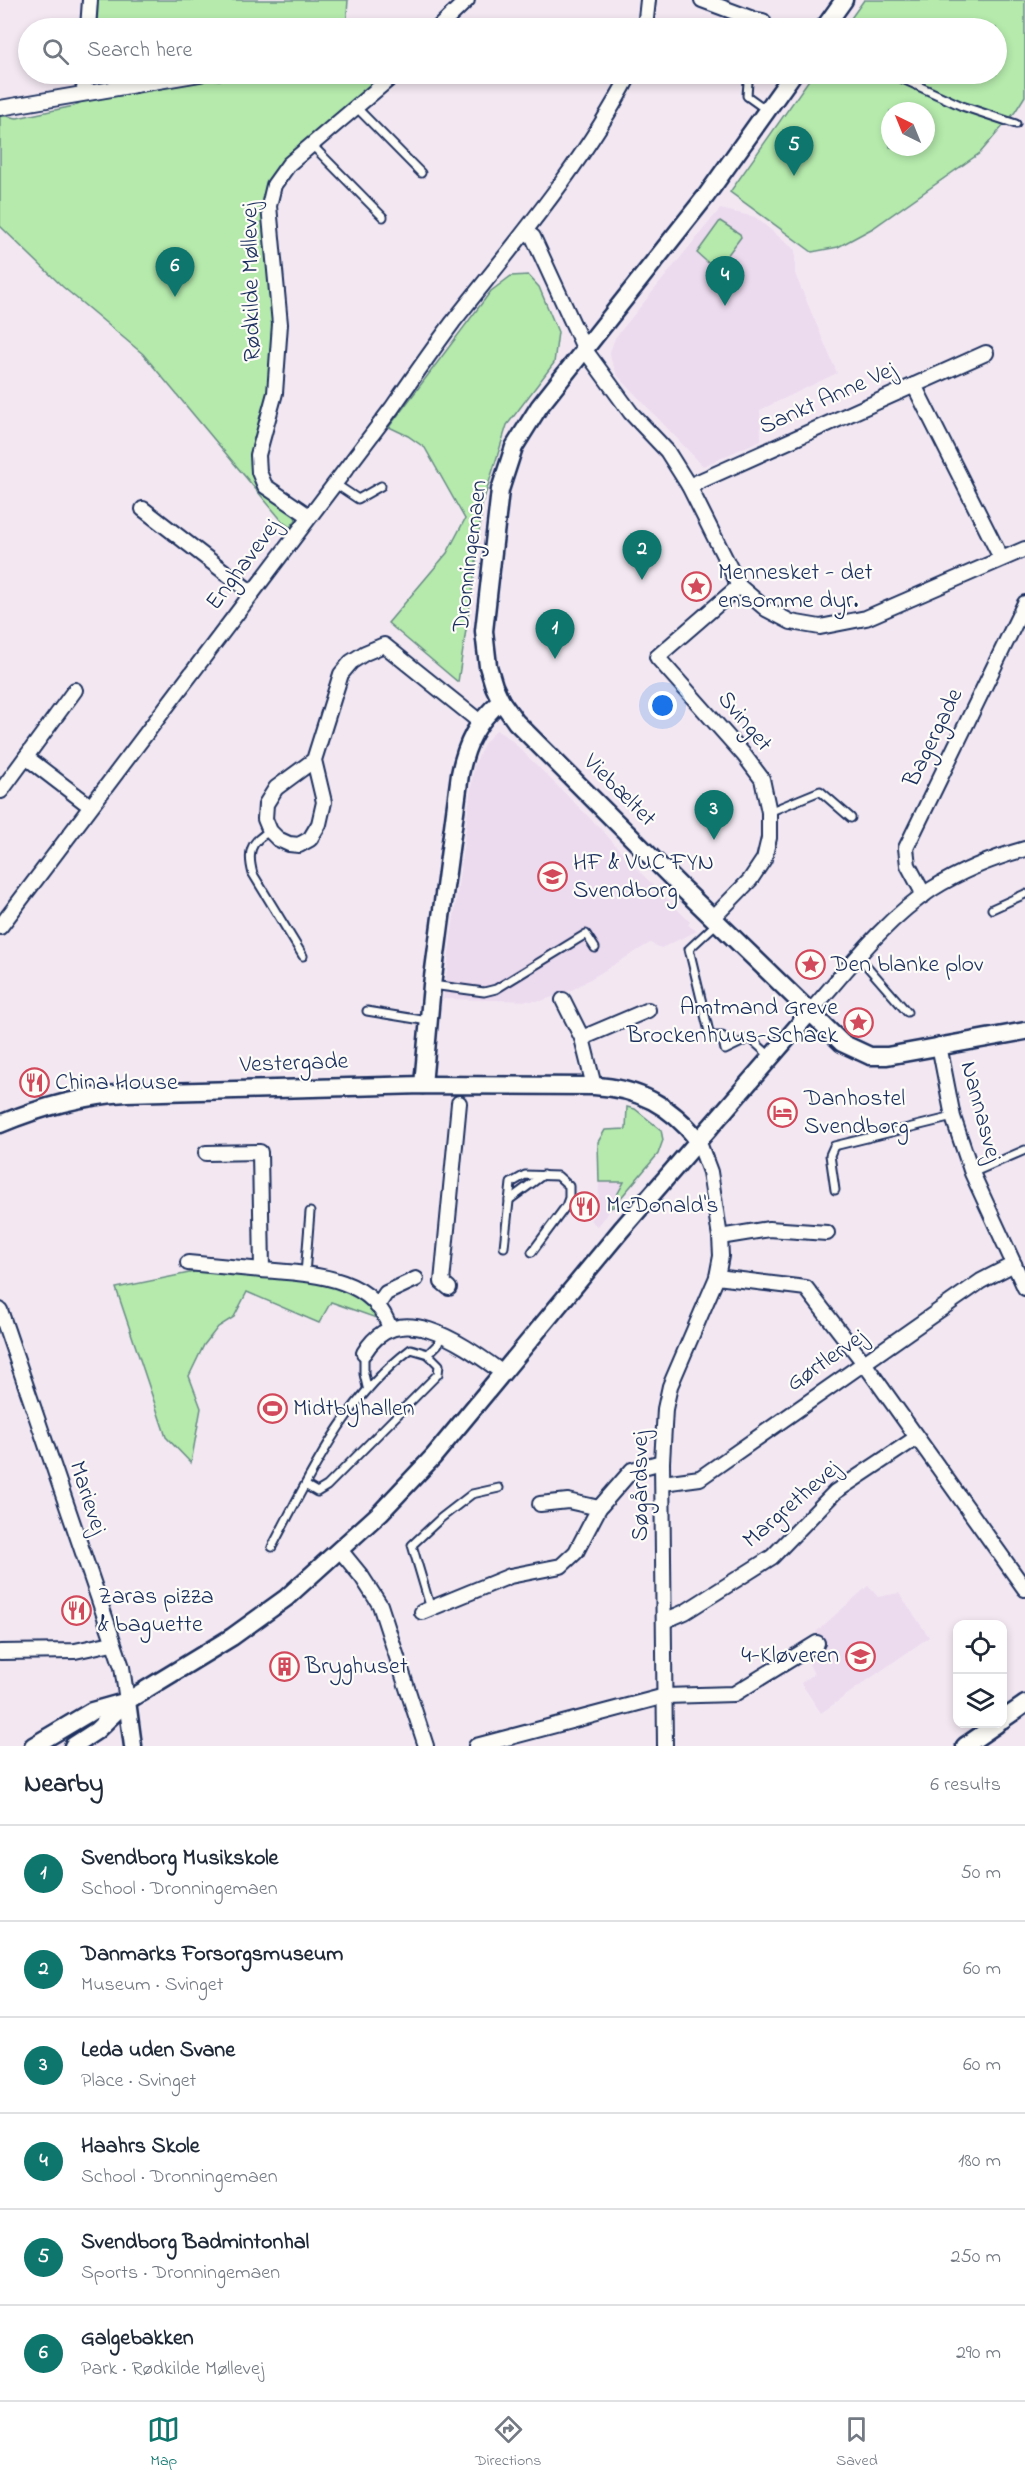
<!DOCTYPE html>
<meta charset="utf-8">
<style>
body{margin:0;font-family:"Indie Flower",sans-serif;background:#f6f6f7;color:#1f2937}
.controls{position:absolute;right:18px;bottom:18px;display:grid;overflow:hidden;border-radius:12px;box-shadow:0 3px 9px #0003}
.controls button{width:54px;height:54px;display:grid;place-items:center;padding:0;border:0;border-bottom:2px solid #e0e1e3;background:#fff;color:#1f2937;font:30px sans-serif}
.compass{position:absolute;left:881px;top:102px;width:54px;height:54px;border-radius:50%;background:#fff;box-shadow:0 3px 9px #0003;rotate:317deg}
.you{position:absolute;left:663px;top:706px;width:21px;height:21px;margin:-15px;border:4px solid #fff;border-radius:50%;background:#1a73e8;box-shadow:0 0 0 9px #1a73e833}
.badge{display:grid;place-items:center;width:39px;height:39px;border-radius:50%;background:#0f766e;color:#fff;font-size:20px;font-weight:700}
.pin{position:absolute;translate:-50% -50px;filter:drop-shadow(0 2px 3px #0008)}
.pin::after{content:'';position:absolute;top:32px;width:21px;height:18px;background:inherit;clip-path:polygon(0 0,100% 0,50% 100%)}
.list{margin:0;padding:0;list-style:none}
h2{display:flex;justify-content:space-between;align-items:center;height:78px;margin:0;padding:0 24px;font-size:26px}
h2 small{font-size:20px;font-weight:400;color:#747a83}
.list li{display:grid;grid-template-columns:39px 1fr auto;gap:18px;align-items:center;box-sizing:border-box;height:96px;padding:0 24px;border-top:2px solid #e0e1e3}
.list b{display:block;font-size:22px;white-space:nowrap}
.list p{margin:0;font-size:20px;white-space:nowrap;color:#747a83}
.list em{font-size:20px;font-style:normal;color:#747a83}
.icon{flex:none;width:33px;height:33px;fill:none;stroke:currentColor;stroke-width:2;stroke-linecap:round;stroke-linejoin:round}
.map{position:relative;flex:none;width:1025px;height:1746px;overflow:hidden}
.search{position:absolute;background:#fff;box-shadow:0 3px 9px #0003;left:18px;right:18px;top:18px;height:66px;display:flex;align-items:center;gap:15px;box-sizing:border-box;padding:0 21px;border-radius:33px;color:#747a83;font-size:22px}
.sheet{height:654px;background:#fff}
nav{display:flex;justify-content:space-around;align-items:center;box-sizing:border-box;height:84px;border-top:2px solid #e0e1e3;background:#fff;font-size:16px;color:#747a83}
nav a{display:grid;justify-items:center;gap:3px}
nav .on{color:#0f766e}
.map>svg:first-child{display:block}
</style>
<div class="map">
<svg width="1025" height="1746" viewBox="0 0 1025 1746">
<rect width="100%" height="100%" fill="#f3e8f2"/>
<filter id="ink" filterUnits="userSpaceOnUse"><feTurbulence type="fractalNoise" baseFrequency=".0167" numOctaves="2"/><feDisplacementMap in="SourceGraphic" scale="12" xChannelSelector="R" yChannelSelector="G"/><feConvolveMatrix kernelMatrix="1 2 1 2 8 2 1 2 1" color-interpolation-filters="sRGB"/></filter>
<g filter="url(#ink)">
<g fill="#ecdaee">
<polygon points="720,209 755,217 795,250 795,274 837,373 760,410 761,440 703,466 618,376 611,360 610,352 615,338"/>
<polygon points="496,730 509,738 604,832 631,863 690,922 688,925 697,931 661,948 650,943 572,990 541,1001 443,999 474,766 484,744"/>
<polygon points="599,1182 624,1182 611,1208 613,1207 597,1226 590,1220 598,1211"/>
<polygon points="868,1586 878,1597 899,1593 929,1637 821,1713 801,1683 814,1674 808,1662 828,1649 816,1632"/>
</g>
<g fill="#b5eaac" stroke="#688c85" stroke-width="1.5" fill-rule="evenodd">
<polygon points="98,0 348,0 346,28 97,28"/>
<path d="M 864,0 L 1025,0 L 1025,96 L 1015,112 L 980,153 L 873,228 L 838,247 L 812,252 L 730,192 L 813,74 L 996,74 L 996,28 L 844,28 ZM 890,111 L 926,111 L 926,147 L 890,147 Z"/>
<polygon points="355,74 391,74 333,121 264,205 265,242 271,288 277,307 269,400 253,463 294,512 296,520 290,527 283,522 143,354 63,287 0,226 0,115 17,118 74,106 86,99 197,81 349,76"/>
<polygon points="720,221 740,234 741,237 718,268 714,268 697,253"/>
<polygon points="528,275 539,287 558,332 554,363 507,425 482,505 475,571 458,682 388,623 447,553 465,519 425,448 408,436 389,427 491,291 511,276"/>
<polygon points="627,1107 635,1109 661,1130 663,1140 658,1154 613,1207 610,1208 624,1182 599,1182 598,1142 605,1130 626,1129"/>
<path d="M 199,1271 C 249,1274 353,1268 379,1319 L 331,1302 L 319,1323 L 247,1292 L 234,1317 L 218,1327 L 204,1345 L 189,1376 L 201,1408 L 191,1463 L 166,1437 L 116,1288 Z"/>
</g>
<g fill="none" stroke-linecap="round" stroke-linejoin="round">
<defs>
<g id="service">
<polyline points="892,74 962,106 1016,124"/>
<polyline points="748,82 747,96 768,111"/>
<polyline points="356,107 421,173"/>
<polyline points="312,145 383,217"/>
<polyline points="334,483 358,499 381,486"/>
<polyline points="769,812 820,791 851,818"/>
<path d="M 270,831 C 250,842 247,852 253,874 L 303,956"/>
<polyline points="992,909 1025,894"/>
<polyline points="717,923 689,949 710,1036 722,1036 725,1050 750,1038 771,1057"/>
<polyline points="859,957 907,1012"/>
<polyline points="432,985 484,992 496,989 586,934 595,948"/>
<polyline points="367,1011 428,1021"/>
<polyline points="972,1173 1025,1150"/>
<polyline points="835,1190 830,1155 834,1146 953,1117"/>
<polyline points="509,1200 543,1175"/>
<polyline points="504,1247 511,1183 525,1175 558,1176 569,1186 569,1198 566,1206 532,1252"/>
<polyline points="305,1274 310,1212"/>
<polyline points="364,1353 364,1374 367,1387"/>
<polyline points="428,1354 438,1344 441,1334"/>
<path d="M 272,1547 C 311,1474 344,1399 411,1349 L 428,1354 L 439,1365 L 438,1374 L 327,1486 L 317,1492 L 305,1485"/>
<polyline points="431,1609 412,1545 441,1518 472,1494 499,1488"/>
</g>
<g id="minor">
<polyline points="702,0 753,19 763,21"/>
<polyline points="88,28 90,0"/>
<polyline points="438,28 467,0"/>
<polyline points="645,28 648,0"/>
<polyline points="84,92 85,74"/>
<polyline points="0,108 200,74"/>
<polyline points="526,232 533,237 585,350 631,413 667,451 689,486 739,586 766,609 791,622 820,627 866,618 1025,549"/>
<polyline points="914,385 1001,558"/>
<polyline points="689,486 986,353"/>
<polyline points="143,509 252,593"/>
<polyline points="309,516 265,486 259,472 258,455 275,393 280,324 269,206 274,185 289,164 395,74"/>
<polyline points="26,757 90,806"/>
<polyline points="314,760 276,788 266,804 265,819 270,831 278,839 289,844 299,845 310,839 319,824 324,802 314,760 341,674 351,662 365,653 384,645 480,722"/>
<polyline points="1,791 75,690"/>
<polyline points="924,895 908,865 906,848 1025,603"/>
<polyline points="713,918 750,880 764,859 769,838 769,812 762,779 744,755 657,657 739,586"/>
<path d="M 0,927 L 392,408 C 412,379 432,350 453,322 C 516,242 583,164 630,74"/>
<polyline points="563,1000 582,1038 594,1086"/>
<path d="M 810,1012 C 847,970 884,920 932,889 C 961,871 993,858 1025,849"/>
<polyline points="582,1038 648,1010"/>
<polyline points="939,1045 953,1117 972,1173 1025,1288"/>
<path d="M 206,1153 L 260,1152 L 262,1270 C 309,1274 374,1275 390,1329"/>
<polyline points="720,1237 769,1229 827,1233"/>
<polyline points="188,1263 262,1270"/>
<polyline points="717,1277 806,1288 864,1363 1025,1589"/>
<polyline points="449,1288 442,1282 459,1103"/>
<polyline points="377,1306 386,1293 416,1279"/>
<polyline points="0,1310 122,1667 127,1701"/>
<path d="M 364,1353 C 399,1295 465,1346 503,1373"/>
<polyline points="663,1483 700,1478 981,1281 1014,1264"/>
<polyline points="540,1504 568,1501 599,1508"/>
<polyline points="340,1550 362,1577 380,1605 426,1746"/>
<polyline points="422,1612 510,1576 561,1566 576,1552 599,1508 632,1470 662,1462"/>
<polyline points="664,1621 685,1612 772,1557 835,1492 916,1438"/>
<polyline points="0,1652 75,1651 112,1643"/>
<polyline points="476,1746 665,1696 734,1694 817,1643"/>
<polyline points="665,1746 662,1462 665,1409 670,1386 717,1277 721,1256 720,1237 710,1172 698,1140"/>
</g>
<g id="tertiary">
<polyline points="824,28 844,0"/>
<polyline points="793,74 706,196 539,407 514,447 500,490 484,631 488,666 494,686 501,701 516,722 682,888 842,1043 870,1056 887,1056 1025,1031"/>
<path d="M 423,1085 L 432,985 L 460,774 C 466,744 477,721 501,701"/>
<path d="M 0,1124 C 41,1107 82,1096 126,1093 L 423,1085 L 594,1086 C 639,1088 671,1106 698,1140"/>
<polyline points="127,1701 133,1746"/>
<polyline points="1002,1720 1025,1704"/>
<polyline points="33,1746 92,1711 124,1702"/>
<polyline points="73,1746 96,1731 127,1701 232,1637 286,1598 381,1512 433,1457 621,1230 810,1012"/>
<polyline points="965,1746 997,1724"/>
</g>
</defs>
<use href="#service" stroke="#1b2f5e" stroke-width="11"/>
<use href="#minor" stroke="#1b2f5e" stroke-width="18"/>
<use href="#tertiary" stroke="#1b2f5e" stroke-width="21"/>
<use href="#service" stroke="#fdfcf7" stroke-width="7"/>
<use href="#minor" stroke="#fdfcf7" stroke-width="14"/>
<use href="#tertiary" stroke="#fdfcf7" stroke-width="16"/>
</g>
</g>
<defs>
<symbol id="sight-ring" viewBox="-11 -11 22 22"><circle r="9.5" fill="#fdfcf7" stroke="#d1495b" stroke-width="1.5"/><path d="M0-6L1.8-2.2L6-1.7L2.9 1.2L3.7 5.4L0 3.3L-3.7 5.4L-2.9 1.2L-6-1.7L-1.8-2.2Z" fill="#d1495b"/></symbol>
<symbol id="university-ring" viewBox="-11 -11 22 22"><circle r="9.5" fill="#fdfcf7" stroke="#d1495b" stroke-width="1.5"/><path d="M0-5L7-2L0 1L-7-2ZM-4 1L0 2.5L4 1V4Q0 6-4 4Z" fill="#d1495b"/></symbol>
<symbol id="restaurant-ring" viewBox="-11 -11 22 22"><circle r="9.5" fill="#fdfcf7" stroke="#d1495b" stroke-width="1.5"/><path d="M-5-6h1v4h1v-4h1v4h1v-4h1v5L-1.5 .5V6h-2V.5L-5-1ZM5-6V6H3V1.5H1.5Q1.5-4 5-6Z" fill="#d1495b"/></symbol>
<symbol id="hotel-ring" viewBox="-11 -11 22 22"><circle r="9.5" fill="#fdfcf7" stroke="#d1495b" stroke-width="1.5"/><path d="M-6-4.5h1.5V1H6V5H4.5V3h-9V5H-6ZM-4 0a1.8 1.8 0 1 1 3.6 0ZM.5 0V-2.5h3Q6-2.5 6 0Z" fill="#d1495b"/></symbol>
<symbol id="stadium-ring" viewBox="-11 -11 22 22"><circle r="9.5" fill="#fdfcf7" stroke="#d1495b" stroke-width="1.5"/><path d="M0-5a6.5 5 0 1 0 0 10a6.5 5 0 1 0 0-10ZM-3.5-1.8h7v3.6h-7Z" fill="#d1495b"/></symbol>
<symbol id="school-ring" viewBox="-11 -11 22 22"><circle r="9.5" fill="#fdfcf7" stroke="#d1495b" stroke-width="1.5"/><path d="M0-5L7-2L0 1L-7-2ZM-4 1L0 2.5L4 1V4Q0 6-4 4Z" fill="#d1495b"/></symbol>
<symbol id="building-ring" viewBox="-11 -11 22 22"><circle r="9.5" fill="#fdfcf7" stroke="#d1495b" stroke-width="1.5"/><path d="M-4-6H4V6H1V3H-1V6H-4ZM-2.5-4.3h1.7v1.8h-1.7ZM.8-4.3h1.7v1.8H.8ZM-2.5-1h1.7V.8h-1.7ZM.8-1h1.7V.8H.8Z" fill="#d1495b"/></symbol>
</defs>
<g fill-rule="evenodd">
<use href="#sight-ring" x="680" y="570" width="33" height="33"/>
<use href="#university-ring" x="536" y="860" width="33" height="33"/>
<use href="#sight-ring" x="794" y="948" width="33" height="33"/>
<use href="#sight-ring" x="842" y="1006" width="33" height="33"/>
<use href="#restaurant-ring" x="18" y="1066" width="33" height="33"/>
<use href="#hotel-ring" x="766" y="1096" width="33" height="33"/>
<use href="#restaurant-ring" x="568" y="1190" width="33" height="33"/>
<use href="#stadium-ring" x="256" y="1392" width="33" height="33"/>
<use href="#restaurant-ring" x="60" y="1594" width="33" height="33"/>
<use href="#school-ring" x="844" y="1640" width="33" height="33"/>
<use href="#building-ring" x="268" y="1650" width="33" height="33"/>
</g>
<g text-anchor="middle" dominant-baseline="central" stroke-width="4.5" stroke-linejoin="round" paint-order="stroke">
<g font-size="24" fill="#1b2f5e" stroke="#fdfcf7">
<text transform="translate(252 282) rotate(-91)">Rødkilde Møllevej</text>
<text transform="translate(828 399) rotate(-24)">Sankt Anne Vej</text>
<text transform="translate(471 556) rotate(-83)">Dronningemaen</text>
<text transform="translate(244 565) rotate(-53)">Enghavevej</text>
<text transform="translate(744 722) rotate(50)">Svinget</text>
<text transform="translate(934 738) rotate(-64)">Bagergade</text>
<text transform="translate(619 791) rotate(45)">Viebæltet</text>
<text transform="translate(294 1064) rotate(-2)">Vestergade</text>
<text transform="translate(980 1112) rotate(75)">Nannasvej</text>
<text transform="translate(827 1361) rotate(-35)">Gørtlervej</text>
<text transform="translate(641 1486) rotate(-90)">Søgårdsvej</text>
<text transform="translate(87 1498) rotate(72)">Marievej</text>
<text transform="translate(792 1505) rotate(-41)">Margrethevej</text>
</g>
<g font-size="24" fill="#1b2f5e" stroke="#fdfcf7" text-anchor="start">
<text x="718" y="573">Mennesket - det<tspan x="718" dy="28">ensomme dyr.</tspan></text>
<text x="573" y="863">HF &amp; VUC FYN<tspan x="573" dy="28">Svendborg</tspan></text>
<text x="831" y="965">Den blanke plov</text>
<text x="838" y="1008" text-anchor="end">Amtmand Greve<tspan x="838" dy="28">Brockenhuus-Schack</tspan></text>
<text x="55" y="1083">China House</text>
<text x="804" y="1099">Danhostel<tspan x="804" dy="28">Svendborg</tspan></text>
<text x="606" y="1206">McDonald's</text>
<text x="293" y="1409">Midtbyhallen</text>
<text x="98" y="1597">Zaras pizza<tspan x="98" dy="28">&amp; baguette</tspan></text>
<text x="839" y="1656" text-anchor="end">4-Kløveren</text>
<text x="305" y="1667">Bryghuset</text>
</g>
</g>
</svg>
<div class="controls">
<button><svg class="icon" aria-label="locate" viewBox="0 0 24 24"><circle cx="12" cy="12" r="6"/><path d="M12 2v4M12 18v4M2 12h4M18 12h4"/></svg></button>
<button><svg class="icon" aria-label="layers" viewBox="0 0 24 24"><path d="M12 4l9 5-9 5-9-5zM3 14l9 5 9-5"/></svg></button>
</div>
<svg class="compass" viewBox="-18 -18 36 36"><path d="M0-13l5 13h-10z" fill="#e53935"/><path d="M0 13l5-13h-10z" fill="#747a83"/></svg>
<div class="you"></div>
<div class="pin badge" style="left:555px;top:659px">1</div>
<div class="pin badge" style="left:642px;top:580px">2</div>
<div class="pin badge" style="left:714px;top:840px">3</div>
<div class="pin badge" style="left:725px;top:306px">4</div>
<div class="pin badge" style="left:794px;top:176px">5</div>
<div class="pin badge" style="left:175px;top:297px">6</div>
<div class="search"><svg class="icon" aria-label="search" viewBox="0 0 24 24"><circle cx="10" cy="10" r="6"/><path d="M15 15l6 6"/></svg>Search here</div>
</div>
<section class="sheet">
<h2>Nearby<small>6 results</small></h2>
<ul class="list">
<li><span class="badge">1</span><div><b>Svendborg Musikskole</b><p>School · Dronningemaen</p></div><em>50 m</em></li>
<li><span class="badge">2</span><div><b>Danmarks Forsorgsmuseum</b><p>Museum · Svinget</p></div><em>60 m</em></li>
<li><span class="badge">3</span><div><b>Leda uden Svane</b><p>Place · Svinget</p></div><em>60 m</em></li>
<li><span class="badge">4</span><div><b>Haahrs Skole</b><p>School · Dronningemaen</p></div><em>180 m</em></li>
<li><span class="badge">5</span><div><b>Svendborg Badmintonhal</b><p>Sports · Dronningemaen</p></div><em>250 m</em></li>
<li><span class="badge">6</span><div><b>Galgebakken</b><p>Park · Rødkilde Møllevej</p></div><em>290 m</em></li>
</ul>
</section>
<nav>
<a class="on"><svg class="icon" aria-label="map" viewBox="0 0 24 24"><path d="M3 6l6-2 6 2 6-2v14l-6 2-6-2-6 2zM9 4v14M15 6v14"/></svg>Map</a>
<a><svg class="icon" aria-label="directions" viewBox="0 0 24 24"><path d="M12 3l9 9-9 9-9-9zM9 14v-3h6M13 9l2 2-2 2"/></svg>Directions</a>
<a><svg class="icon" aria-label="saved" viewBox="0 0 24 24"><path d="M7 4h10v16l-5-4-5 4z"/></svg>Saved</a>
</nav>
